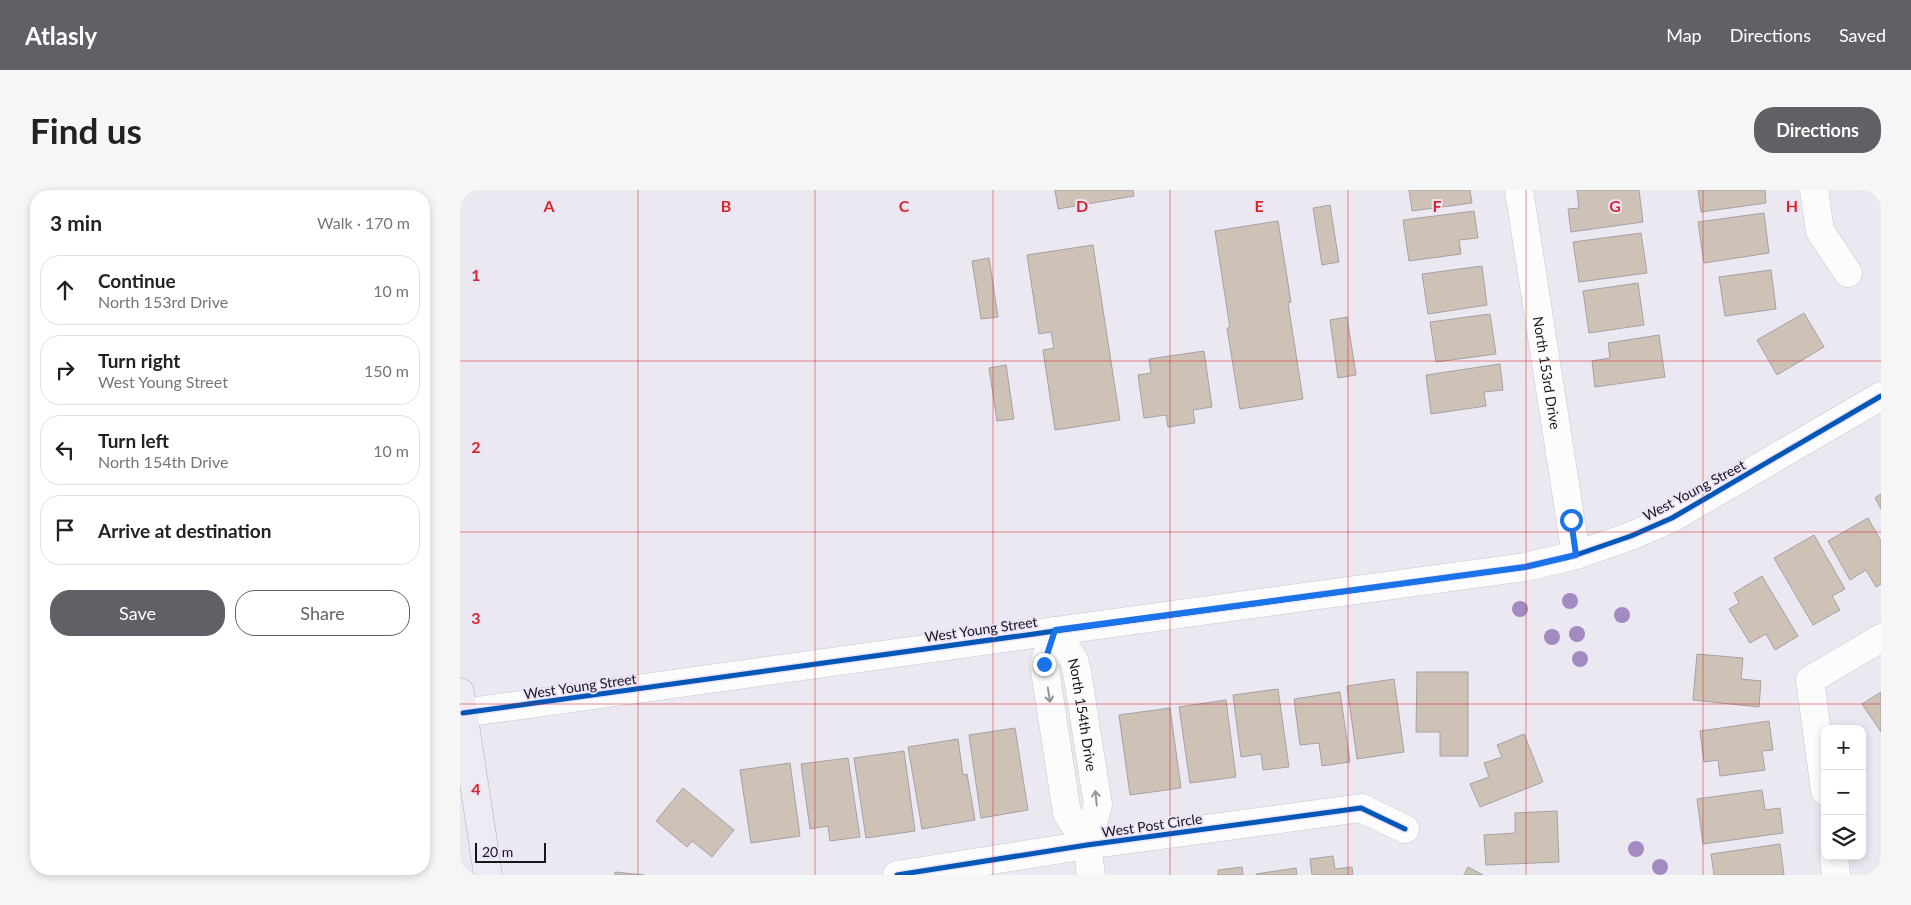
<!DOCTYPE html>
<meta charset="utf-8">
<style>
body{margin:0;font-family:Lato,sans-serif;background:#f6f6f6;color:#222}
.controls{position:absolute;right:15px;bottom:15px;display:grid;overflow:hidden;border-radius:10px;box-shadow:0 2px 8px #0003}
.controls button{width:45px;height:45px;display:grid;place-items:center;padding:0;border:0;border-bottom:1px solid #e0e0e0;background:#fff;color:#222;font:25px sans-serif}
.scale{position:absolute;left:15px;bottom:12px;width:71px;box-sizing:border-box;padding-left:5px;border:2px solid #18151c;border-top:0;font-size:14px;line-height:18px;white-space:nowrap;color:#18151c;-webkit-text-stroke:4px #ebe3f7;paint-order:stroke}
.stop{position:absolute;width:15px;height:15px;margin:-11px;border:4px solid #1a73e8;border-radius:50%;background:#fff}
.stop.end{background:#1a73e8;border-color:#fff;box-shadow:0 1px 5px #0008}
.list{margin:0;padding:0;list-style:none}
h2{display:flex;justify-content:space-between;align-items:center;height:65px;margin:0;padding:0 20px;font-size:21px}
h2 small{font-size:16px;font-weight:400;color:#767676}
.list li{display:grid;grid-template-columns:32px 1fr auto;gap:15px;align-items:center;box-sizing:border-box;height:70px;margin:0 10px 10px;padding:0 10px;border:1px solid #e0e0e0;border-radius:20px}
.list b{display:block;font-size:19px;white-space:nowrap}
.list p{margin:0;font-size:16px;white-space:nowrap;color:#767676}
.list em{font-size:16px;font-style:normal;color:#767676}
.actions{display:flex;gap:10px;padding:15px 20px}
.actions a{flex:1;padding:11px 0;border:1px solid #625f67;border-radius:20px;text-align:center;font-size:18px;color:#625f67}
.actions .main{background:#625f67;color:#fff}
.icon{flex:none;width:28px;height:28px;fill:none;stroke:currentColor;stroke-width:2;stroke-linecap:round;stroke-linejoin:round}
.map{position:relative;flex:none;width:1421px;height:685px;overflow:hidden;border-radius:20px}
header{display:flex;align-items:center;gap:30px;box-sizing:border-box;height:70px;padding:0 25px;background:#625f67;color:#fff}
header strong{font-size:24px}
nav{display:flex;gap:28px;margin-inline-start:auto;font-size:18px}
.intro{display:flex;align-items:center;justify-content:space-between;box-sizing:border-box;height:120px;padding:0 30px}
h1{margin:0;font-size:35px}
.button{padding:12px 22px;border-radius:20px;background:#625f67;color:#fff;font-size:18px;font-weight:700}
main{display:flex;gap:30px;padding:0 30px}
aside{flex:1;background:#fff;border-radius:20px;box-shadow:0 2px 8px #0003}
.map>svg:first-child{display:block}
</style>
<header>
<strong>Atlasly</strong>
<nav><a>Map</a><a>Directions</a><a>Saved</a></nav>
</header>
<div class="intro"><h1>Find us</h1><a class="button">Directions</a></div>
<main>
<aside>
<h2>3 min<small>Walk · 170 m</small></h2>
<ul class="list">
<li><svg class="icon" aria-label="ahead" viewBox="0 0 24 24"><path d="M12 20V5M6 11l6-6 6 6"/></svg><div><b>Continue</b><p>North 153rd Drive</p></div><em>10 m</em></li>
<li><svg class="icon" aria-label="right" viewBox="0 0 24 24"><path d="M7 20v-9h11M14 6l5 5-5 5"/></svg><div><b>Turn right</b><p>West Young Street</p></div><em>150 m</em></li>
<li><svg class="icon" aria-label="left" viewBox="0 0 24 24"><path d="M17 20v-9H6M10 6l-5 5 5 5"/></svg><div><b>Turn left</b><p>North 154th Drive</p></div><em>10 m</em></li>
<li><svg class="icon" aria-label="arrive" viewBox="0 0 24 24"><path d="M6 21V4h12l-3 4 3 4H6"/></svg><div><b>Arrive at destination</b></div></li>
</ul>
<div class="actions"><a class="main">Save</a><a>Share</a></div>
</aside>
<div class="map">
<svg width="1421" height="685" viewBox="0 0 1421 685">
<rect width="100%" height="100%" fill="#ece8f2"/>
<g fill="#cec2b7" stroke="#a5a1a3">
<polygon points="595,0 673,0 674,6 598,19"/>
<polygon points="949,0 1010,0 1012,13 952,21"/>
<polygon points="1117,0 1179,0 1183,32 1111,42 1108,19 1119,18"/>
<polygon points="1238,0 1305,0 1306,13 1241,22"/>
<polygon points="870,15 879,72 862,75 853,18"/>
<polygon points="1014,21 1018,48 999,50 1001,64 949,71 943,30"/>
<polygon points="1304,23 1309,63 1244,73 1238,32"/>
<polygon points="818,31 831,112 828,113 843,209 780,219 767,138 770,138 755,41"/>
<polygon points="1181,43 1187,83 1119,92 1113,52"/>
<polygon points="633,55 660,230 595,240 583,160 594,158 591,142 579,144 567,65"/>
<polygon points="529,68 538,127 521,129 512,71"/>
<polygon points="1022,76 1027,115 968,124 962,84"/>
<polygon points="1311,80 1316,119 1265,126 1259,87"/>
<polygon points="1178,93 1184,135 1129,143 1123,101"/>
<polygon points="1344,123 1364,157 1317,185 1297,150"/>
<polygon points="1030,124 1036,164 976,172 970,132"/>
<polygon points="887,127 896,185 878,188 870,130"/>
<polygon points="1199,145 1205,187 1135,197 1132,171 1150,168 1148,153"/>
<polygon points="744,161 752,217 733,220 735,233 708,237 706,225 684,228 678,185 691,183 689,169"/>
<polygon points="1040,174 1043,200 1024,202 1026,216 971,224 966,185"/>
<polygon points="546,175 554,229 537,231 529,178"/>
<polygon points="1421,304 1421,319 1415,308"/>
<polygon points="1408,328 1421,351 1421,394 1416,397 1406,380 1390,390 1368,351"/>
<polygon points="1354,345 1385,399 1372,406 1380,420 1353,435 1314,368"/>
<polygon points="1302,386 1338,446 1315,460 1306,444 1290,453 1269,419 1279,413 1274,403"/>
<polygon points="1237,464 1283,468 1281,489 1301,491 1299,517 1233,510"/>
<polygon points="957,482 1008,482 1008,566 980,566 980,542 956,542"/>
<polygon points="934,489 944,562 897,569 887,496"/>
<polygon points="818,499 829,577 803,580 801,564 781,567 773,505"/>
<polygon points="880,502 890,572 862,576 859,553 840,555 834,509"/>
<polygon points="1421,502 1421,542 1402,514"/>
<polygon points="766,510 776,587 730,593 719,517"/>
<polygon points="710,518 721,598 670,605 659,525"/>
<polygon points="1309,531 1313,560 1302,561 1305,580 1260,586 1258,570 1244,572 1240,541"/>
<polygon points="555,538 568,620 521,628 509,545"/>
<polygon points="1064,544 1083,592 1020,617 1010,594 1029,587 1024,573 1042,567 1037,555"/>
<polygon points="498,549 503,585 507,584 515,630 462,639 448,557"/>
<polygon points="444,561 455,641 406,648 394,568"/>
<polygon points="388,568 400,647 370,651 368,636 350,639 341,574"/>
<polygon points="330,573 340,646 291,653 280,580"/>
<polygon points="223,598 274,640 252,667 232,651 227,657 196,631"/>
<polygon points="1302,600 1305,620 1320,618 1323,643 1243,654 1237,609"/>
<polygon points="1097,621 1099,672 1026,675 1024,645 1055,643 1055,623"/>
<polygon points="1320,654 1324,685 1254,685 1251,664"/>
<polygon points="873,666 875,679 892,677 893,685 852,685 850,669"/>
<polygon points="782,677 783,685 758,685 758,680"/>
<polygon points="1008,677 1023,685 1004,685"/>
<polygon points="836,678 837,685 796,685 796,684"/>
<polygon points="155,682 184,685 155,685"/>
</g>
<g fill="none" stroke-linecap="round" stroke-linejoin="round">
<defs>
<g id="minor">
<path id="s1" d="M 1059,0 L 1116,365"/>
<polyline points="1354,0 1360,41 1388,83"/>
<polyline points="595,441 584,474 607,623 627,655 631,685"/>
<path id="s2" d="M 595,441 L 614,470 L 617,482 L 638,615 L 627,655"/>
<polyline points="3,523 595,441 1065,377 1116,365 1171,346 1212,328 1421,206"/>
<polyline points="1365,601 1350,490 1421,448"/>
<polyline points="1374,666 1376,685"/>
<polyline points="437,685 627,655 901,618 945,639"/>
</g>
<polyline id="major" points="0,502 28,685"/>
</defs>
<use href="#minor" stroke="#cac6cf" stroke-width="29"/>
<use href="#major" stroke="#b2aabc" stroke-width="29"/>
<use href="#minor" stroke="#fcfcfd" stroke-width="28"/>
<use href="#major" stroke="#efebf4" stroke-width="28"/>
<defs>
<g id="cycleway">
<polyline points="3,523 595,441 1065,377 1116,365 1171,346 1212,328 1421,206"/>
<polyline points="437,685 627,655 901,618 945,639"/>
</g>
</defs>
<use href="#cycleway" stroke="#ebe3f7" stroke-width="8"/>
<use href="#cycleway" stroke="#0057b8" stroke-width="5"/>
</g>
<g fill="#a38ac1">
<circle cx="1110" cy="411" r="8"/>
<circle cx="1060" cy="419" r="8"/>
<circle cx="1162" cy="425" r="8"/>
<circle cx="1117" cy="444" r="8"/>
<circle cx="1092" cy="447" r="8"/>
<circle cx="1120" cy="469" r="8"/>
<circle cx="1176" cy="659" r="8"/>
<circle cx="1200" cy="677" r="8"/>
</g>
<defs><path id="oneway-shaft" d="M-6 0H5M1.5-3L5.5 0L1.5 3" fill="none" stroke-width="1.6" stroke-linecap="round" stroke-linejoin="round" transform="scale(1.25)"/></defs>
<g stroke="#959498">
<use href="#oneway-shaft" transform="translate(589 505) rotate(81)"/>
<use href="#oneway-shaft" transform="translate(636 608) rotate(-96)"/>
</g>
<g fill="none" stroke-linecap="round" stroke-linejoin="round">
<polyline stroke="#1a73e8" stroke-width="6" points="584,474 595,440 1065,377 1116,365 1111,330"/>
</g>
<path fill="none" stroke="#d62828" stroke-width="1" stroke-opacity="0.55" d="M 178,0 L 178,685M 355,0 L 355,685M 533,0 L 533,685M 710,0 L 710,685M 888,0 L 888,685M 1066,0 L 1066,685M 1243,0 L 1243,685M 0,171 L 1421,171M 0,342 L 1421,342M 0,514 L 1421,514"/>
<g text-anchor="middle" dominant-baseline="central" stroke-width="4" stroke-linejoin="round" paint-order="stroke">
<g font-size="14" fill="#18151c" stroke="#ebe3f7">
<text stroke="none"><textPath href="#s1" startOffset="185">North 153rd Drive</textPath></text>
<text transform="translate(1234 300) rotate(-28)">West Young Street</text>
<text transform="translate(521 439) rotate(-8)">West Young Street</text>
<text transform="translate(120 496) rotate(-8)">West Young Street</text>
<text stroke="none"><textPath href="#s2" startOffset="90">North 154th Drive</textPath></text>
<text transform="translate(692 635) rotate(-8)">West Post Circle</text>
</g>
</g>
<g font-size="16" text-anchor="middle" font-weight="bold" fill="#d62828" stroke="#ebe3f7" stroke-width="4" stroke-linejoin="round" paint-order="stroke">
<text x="89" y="22">A</text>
<text x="266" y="22">B</text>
<text x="444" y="22">C</text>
<text x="622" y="22">D</text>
<text x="799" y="22">E</text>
<text x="977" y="22">F</text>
<text x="1155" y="22">G</text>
<text x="1332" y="22">H</text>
<text x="16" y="91">1</text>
<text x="16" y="263">2</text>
<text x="16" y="434">3</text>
<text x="16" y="605">4</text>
</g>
</svg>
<div class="controls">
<button>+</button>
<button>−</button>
<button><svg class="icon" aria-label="layers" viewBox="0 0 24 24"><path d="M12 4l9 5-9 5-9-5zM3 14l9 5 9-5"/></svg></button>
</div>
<div class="scale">20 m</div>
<div class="stop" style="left:1111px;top:330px"></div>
<div class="stop end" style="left:584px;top:474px"></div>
</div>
</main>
